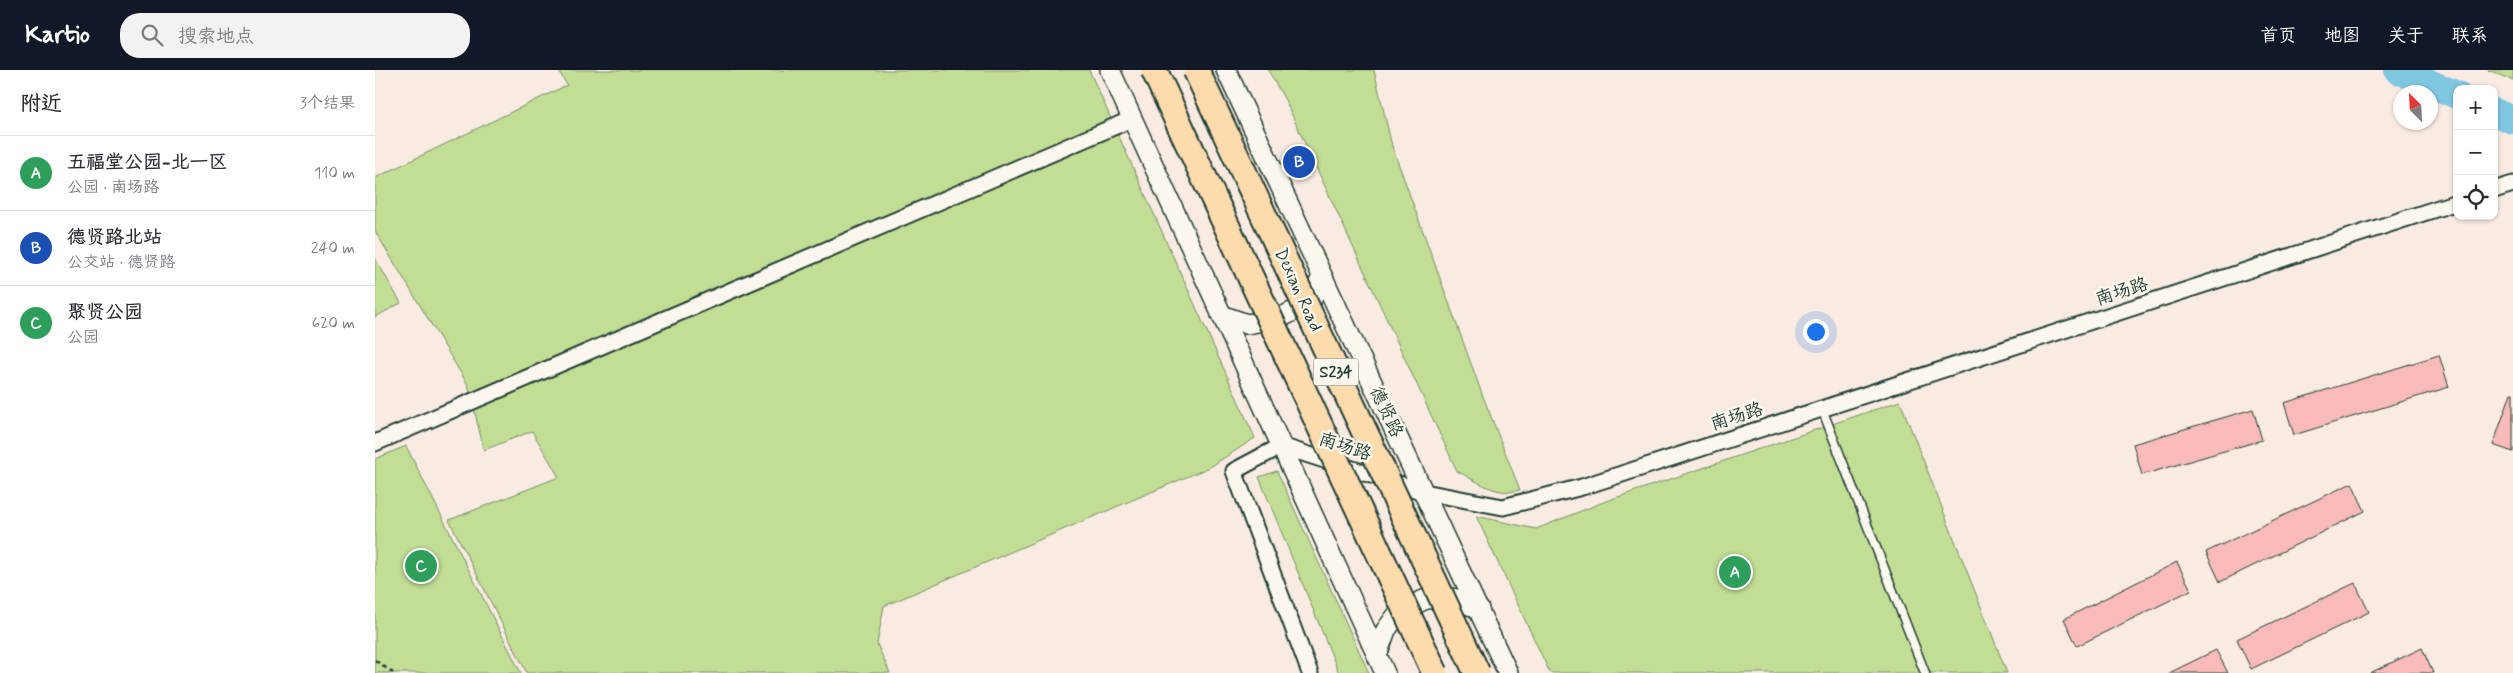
<!DOCTYPE html>
<html lang="zh">
<meta charset="utf-8">
<style>
body{margin:0;font-family:Mynerve,"LXGW WenKai TC",sans-serif;background:#f2f2f3;color:#2b2b33}
.controls{position:absolute;right:15px;top:15px;display:grid;overflow:hidden;border-radius:10px;box-shadow:0 1px 4px #0004}
.controls button{width:45px;height:45px;display:grid;place-items:center;padding:0;border:0;border-bottom:1px solid #e1e1e2;background:#fff;color:#2b2b33;font:25px sans-serif}
.compass{position:absolute;left:2018px;top:15px;width:45px;height:45px;border-radius:50%;background:#fff;box-shadow:0 1px 4px #0004;rotate:336deg}
.you{position:absolute;left:1440px;top:261px;width:18px;height:18px;margin:-12px;border:4px solid #fff;border-radius:50%;background:#1a73e8;box-shadow:0 0 0 8px #1a73e833}
.badge{display:grid;place-items:center;width:32px;height:32px;border-radius:50%;background:#111827;color:#fff;font-size:16px;font-weight:700}
.pin{position:absolute;translate:-50% -50%;border:2px solid #fff;box-shadow:0 1px 5px #0006}
.list{margin:0;padding:0;list-style:none}
h2{display:flex;justify-content:space-between;align-items:center;height:65px;margin:0;padding:0 20px;font-size:21px}
h2 small{font-size:16px;font-weight:400;color:#7c7c81}
.list li{display:grid;grid-template-columns:32px 1fr auto;gap:15px;align-items:center;box-sizing:border-box;height:75px;padding:0 20px;border-top:1px solid #e1e1e2}
.list b{display:block;font-size:19px;white-space:nowrap}
.list p{margin:0;font-size:16px;white-space:nowrap;color:#7c7c81}
.list em{font-size:16px;font-style:normal;color:#7c7c81}
.icon{flex:none;width:28px;height:28px;fill:none;stroke:currentColor;stroke-width:2;stroke-linecap:round;stroke-linejoin:round}
.map{position:relative;flex:none;width:2138px;height:603px;overflow:hidden}
header{display:flex;align-items:center;gap:30px;box-sizing:border-box;height:70px;padding:0 25px;background:#111827;color:#fff}
header strong{font-size:24px}
nav{display:flex;gap:28px;margin-inline-start:auto;font-size:18px}
.search{width:350px;height:45px;background:#f2f2f3;display:flex;align-items:center;gap:12px;box-sizing:border-box;padding:0 18px;border-radius:20px;color:#7c7c81;font-size:19px}
main{display:flex}
aside{flex:1;background:#fff}
.map>svg:first-child{display:block}
</style>
<header>
<strong>Kartio</strong>
<div class="search"><svg class="icon" aria-label="search" viewBox="0 0 24 24"><circle cx="10" cy="10" r="6"/><path d="M15 15l6 6"/></svg>搜索地点</div>
<nav><a>首页</a><a>地图</a><a>关于</a><a>联系</a></nav>
</header>
<main>
<aside>
<h2>附近<small>3个结果</small></h2>
<ul class="list">
<li><span class="badge" style="background:#2e9e5b">A</span><div><b>五福堂公园-北一区</b><p>公园 · 南场路</p></div><em>110 m</em></li>
<li><span class="badge" style="background:#1a4fb4">B</span><div><b>德贤路北站</b><p>公交站 · 德贤路</p></div><em>240 m</em></li>
<li><span class="badge" style="background:#2e9e5b">C</span><div><b>聚贤公园</b><p>公园</p></div><em>620 m</em></li>
</ul>
</aside>
<div class="map">
<svg width="2138" height="603" viewBox="0 0 2138 603">
<rect width="100%" height="100%" fill="#faebe2"/>
<filter id="ink" filterUnits="userSpaceOnUse"><feTurbulence type="fractalNoise" baseFrequency=".02" numOctaves="2"/><feDisplacementMap in="SourceGraphic" scale="10" xChannelSelector="R" yChannelSelector="G"/><feConvolveMatrix kernelMatrix="1 2 1 2 8 2 1 2 1" color-interpolation-filters="sRGB"/></filter>
<g filter="url(#ink)">
<g fill="#c2de95" stroke="#708e64">
<polygon points="183,0 714,0 880,368 835,397 509,536 502,574 515,603 152,603 74,450 184,407 157,361 109,380 93,315 0,161 0,108 192,15"/>
<path d="M 893,0 L 999,0 L 1017,76 L 1107,324 L 1145,420 C 1122,427 1102,411 1082,401 L 910,30 Z"/>
<polygon points="2113,0 2138,0 2138,10"/>
<polygon points="0,188 26,233 0,247"/>
<polygon points="1525,331 1632,603 1175,603 1101,446 1161,459 1231,431"/>
<polygon points="31,376 146,603 0,603 0,389"/>
<polygon points="902,401 994,603 964,603 884,407"/>
</g>
<g fill="none" stroke-linecap="round" stroke-linejoin="round">
<g stroke="#7fc6e0" stroke-width="28">
<polyline points="2023,0 2082,25"/>
<polyline points="2119,42 2138,50"/>
</g>
</g>
<g fill="#f8bbb9" stroke="#1f3d34">
<polygon points="2064,285 2074,317 1919,365 1909,333"/>
<polygon points="2136,323 2138,323 2138,382 2118,375"/>
<polygon points="1878,339 1887,370 1767,405 1758,374"/>
<polygon points="1977,413 1990,441 1845,512 1831,482"/>
<polygon points="1802,492 1816,520 1702,576 1689,549"/>
<polygon points="1980,513 1994,542 1876,599 1862,569"/>
<polygon points="2047,578 2058,603 1995,603"/>
<polygon points="1841,580 1853,603 1794,603"/>
</g>
<g fill="none" stroke-linecap="round" stroke-linejoin="round">
<defs>
<polyline id="service" points="1447,339 1550,603"/>
<g id="minor">
<polyline points="2119,120 2138,114"/>
<polyline points="0,373 757,49"/>
<polyline points="935,603 859,401 906,376 1049,422 1128,437 1207,417 2082,132"/>
</g>
<g id="tertiary">
<polyline points="735,0 1010,603"/>
<polyline points="851,0 1133,603"/>
<polyline points="846,245 872,254 905,248 936,232 947,206"/>
<polyline points="1002,585 1011,560 1025,541 1051,529 1078,528 1104,539"/>
</g>
</defs>
<use href="#service" stroke="#1f3d34" stroke-width="11"/>
<use href="#minor" stroke="#1f3d34" stroke-width="19"/>
<use href="#tertiary" stroke="#1f3d34" stroke-width="22"/>
<polyline stroke="#1f3d34" stroke-width="2.5" stroke-dasharray="5 4" stroke-linecap="butt" points="0,590 18,603"/>
<use href="#service" stroke="#fbf7ec" stroke-width="8"/>
<use href="#minor" stroke="#fbf7ec" stroke-width="15"/>
<use href="#tertiary" stroke="#fbf7ec" stroke-width="19"/>
<defs>
<g id="trunk-bridge">
<polyline points="779,0 1060,603"/>
<polyline points="821,0 1102,603"/>
</g>
</defs>
<use href="#trunk-bridge" stroke="#1f3d34" stroke-width="29" stroke-linecap="butt"/>
<use href="#trunk-bridge" stroke="#fedbac" stroke-width="25"/>
</g>
</g>
<g text-anchor="middle" dominant-baseline="central" stroke-width="5" stroke-linejoin="round" paint-order="stroke">
<rect fill="#fbf7ec" stroke="#61756b" stroke-width="1" x="938.5" y="288.5" width="45" height="27" rx="4"/>
<g font-size="16" font-weight="bold" fill="#1f3d34">
<text x="961" y="302">S234</text>
</g>
<g font-size="18" fill="#1f3d34" stroke="#fbf7ec">
<text transform="translate(923 220) rotate(65)">Dexian Road</text>
<text transform="translate(1747 222) rotate(-18)">南场路</text>
<text transform="translate(1011 342) rotate(65)">德贤路</text>
<text transform="translate(1362 347) rotate(-18)">南场路</text>
<text transform="translate(970 377) rotate(18)">南场路</text>
</g>
</g>
</svg>
<div class="controls">
<button>+</button>
<button>−</button>
<button><svg class="icon" aria-label="locate" viewBox="0 0 24 24"><circle cx="12" cy="12" r="6"/><path d="M12 2v4M12 18v4M2 12h4M18 12h4"/></svg></button>
</div>
<svg class="compass" viewBox="-18 -18 36 36"><path d="M0-13l5 13h-10z" fill="#e53935"/><path d="M0 13l5-13h-10z" fill="#7c7c81"/></svg>
<div class="you"></div>
<div class="pin badge" style="left:1360px;top:502px;background:#2e9e5b">A</div>
<div class="pin badge" style="left:924px;top:92px;background:#1a4fb4">B</div>
<div class="pin badge" style="left:46px;top:496px;background:#2e9e5b">C</div>
</div>
</main>
